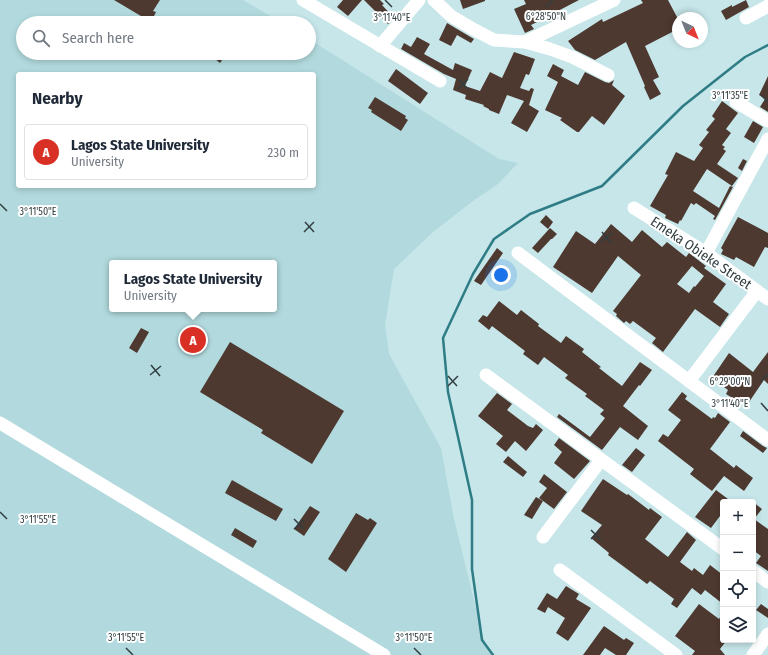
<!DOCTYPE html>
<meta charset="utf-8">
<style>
body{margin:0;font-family:"Fira Sans Condensed",sans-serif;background:#f6f6f7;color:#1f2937}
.controls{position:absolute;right:12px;bottom:12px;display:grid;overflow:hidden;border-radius:4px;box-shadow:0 2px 6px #0003}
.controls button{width:36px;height:36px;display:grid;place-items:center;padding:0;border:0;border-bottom:1px solid #e0e1e3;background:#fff;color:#1f2937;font:20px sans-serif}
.compass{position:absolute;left:672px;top:12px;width:36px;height:36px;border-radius:50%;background:#fff;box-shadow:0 2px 6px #0003;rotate:137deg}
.you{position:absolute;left:501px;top:275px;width:14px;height:14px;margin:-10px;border:3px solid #fff;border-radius:50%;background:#1a73e8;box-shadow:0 0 0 6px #1a73e833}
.badge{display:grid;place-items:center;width:26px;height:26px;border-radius:50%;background:#d93025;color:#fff;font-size:13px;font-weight:700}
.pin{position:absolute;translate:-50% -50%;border:2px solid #fff;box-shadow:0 1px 4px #0006}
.popup{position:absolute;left:109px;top:260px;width:168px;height:52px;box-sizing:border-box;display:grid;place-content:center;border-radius:4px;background:#fff;filter:drop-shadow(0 1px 3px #0005);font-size:13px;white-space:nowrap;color:#747a83}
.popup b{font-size:15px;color:#1f2937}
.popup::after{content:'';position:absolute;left:50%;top:100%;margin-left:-8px;border:8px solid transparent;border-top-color:#fff}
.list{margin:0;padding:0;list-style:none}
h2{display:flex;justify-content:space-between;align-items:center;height:52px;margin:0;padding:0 16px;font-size:17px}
h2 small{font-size:13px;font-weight:400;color:#747a83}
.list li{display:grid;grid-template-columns:26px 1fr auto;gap:12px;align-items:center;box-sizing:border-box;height:56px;margin:0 8px 8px;padding:0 8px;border:1px solid #e0e1e3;border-radius:4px}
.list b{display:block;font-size:15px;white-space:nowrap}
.list p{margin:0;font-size:13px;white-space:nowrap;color:#747a83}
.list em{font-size:13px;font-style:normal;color:#747a83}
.icon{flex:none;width:22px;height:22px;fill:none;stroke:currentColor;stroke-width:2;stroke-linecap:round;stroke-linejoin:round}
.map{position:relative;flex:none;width:768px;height:655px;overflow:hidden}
.search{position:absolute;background:#fff;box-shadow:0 2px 6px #0003;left:16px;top:16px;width:300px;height:44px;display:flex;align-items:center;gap:10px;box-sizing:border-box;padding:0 14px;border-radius:22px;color:#747a83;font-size:15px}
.panel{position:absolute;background:#fff;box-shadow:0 2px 6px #0003;left:16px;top:72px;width:300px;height:116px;border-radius:4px}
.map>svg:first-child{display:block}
</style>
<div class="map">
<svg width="768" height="655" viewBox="0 0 768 655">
<rect width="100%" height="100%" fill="#c6e6e9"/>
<path fill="#b2dade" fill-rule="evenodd" d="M 0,0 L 243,0 L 282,23 L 23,23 L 23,53 L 309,53 L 309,39 L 499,159 L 518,163 L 498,184 L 473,201 L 433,232 L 394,269 L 385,325 L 389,354 L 441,448 L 454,519 L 485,645 L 491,655 L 0,655 ZM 18,74 L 314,74 L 314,186 L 18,186 ZM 112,263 L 274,263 L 274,309 L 112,309 Z"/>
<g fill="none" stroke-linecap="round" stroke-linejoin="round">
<polyline stroke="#2e7c85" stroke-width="2.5" points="493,655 482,640 472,569 472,500 448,392 443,338 473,274 494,239 530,214 602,186 683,106 745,57 768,45"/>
</g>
<g fill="#4e3930" fill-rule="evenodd">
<polygon points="114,0 160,0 153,11 156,12 151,22"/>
<polygon points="343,0 362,0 348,16 337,7"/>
<polygon points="364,0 380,0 384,4 382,5 394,18 388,24"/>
<polygon points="460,0 485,0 485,1 463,9"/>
<polygon points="524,0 579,0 556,12 558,18 549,22 547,17 531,25 534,29 525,33 514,9 526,4"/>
<polygon points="641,0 668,0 678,19 678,29 645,46 659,77 653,80 661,94 650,100 644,87 645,86 626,42 595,60 575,50 568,41 602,19 603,22 643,3"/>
<polygon points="746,0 749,7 726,20 721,11 732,5 732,7"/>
<polygon points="447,23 474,39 471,43 457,35 451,46 439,40"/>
<polygon points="417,37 430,44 424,54 453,70 455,63 472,70 465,86 480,91 490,72 502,78 514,52 535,59 529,75 526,74 520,88 529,91 531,88 534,89 529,105 539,111 527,132 511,123 524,101 507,95 499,114 489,110 489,109 483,106 484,105 465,99 466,95 453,90 456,79 444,74 401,49 404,43 411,47"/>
<polygon points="217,53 227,53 220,63 214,58"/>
<polygon points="553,64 564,70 561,76 578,85 585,72 605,82 609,83 614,80 612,85 625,96 604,125 592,116 579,132 577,132 560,120 562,118 545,110 558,82 547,76"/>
<polygon points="396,69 428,93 420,104 388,81"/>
<polygon points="768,76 768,112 760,107 765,99 759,95"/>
<polygon points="375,97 406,116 405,118 408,120 401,131 371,112 372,110 368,108"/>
<polygon points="722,101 738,113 726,129 731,133 722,145 725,147 723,149 726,151 717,164 738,178 732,186 707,169 693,191 719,208 730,186 733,187 715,220 713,219 715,216 696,203 694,205 691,203 681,221 680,220 678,224 665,218 666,215 650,206 668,175 665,174 676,152 694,161 703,148 699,145 709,132 706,130 715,119 712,116"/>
<polygon points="753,121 763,127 754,143 744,137"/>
<polygon points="743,159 747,161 742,171 738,168"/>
<polygon points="546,215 553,222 548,229 540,222"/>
<polygon points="738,217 768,233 768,248 765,247 754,267 736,257 734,260 721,254 723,250 721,248"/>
<path d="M 611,224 L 632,242 L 642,230 L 662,247 L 667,242 L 686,257 L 689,253 L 706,266 L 704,268 L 726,284 L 713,302 L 729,314 L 720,327 L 695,309 L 663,352 L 652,343 L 656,338 L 633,321 L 630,324 L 626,321 L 624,323 L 616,316 L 617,314 L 613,311 L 641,275 L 618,256 L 592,293 L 553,267 L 576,231 L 595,244 ZM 692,266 L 704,276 L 695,287 L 694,286 L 689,293 L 677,284 Z"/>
<polygon points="550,228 557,234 552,239 551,239 538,253 532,248"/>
<polygon points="497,248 503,253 481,285 474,281"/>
<polygon points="499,301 517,315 521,310 539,324 538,326 561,343 566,336 584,349 582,352 601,367 599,368 622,386 640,362 652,370 640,386 639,385 623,406 648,426 638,440 620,427 602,450 557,417 559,414 590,437 605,418 600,414 604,410 585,396 587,394 565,378 568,375 544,357 538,365 523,354 525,351 492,326 489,330 478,321 483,315 487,317"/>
<polygon points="141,328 149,332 137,353 129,348"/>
<polygon points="230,342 344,411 312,464 261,433 263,430 200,392"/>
<polygon points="768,352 768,384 764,380 747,405 735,397 734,399 726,394 728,390 712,378 729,353 753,372"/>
<polygon points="682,392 687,396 685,399 712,419 713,417 715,418 718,413 730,422 710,449 734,468 736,465 753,478 744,491 724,476 712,491 690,474 694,469 658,441 663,434 668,437 681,420 668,410"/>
<polygon points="497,393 512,404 507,410 528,426 533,428 536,424 543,430 526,451 515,441 506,452 496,444 503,436 478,416"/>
<polygon points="743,431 763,446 767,448 763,453 740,436"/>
<polygon points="559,438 590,461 574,479 554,463 562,452 554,445"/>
<polygon points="636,448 645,455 632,472 622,465"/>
<polygon points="508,456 527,472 523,477 503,462"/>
<polygon points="544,474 567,492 554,509 539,498 547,488 539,482"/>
<polygon points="603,479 627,495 628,494 649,510 650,508 662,517 645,539 668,557 687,532 696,540 680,562 692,571 694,568 703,575 710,565 723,575 723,604 705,590 701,595 692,588 677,608 671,604 674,599 650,581 647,584 627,569 608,555 609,553 591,538 602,525 581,511"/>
<polygon points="232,480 283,509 276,521 225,493"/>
<polygon points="716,490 732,502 723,502 723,512 711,528 695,517"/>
<polygon points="536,497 543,501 532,519 524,515"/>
<polygon points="753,502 762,509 754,519 768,529 768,571 756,563 761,556 753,550"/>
<polygon points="310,506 320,512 304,536 294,529"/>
<polygon points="356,513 368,520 370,518 377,523 346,572 328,559"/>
<polygon points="235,528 257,541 253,548 231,535"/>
<polygon points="566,586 579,594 576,599 591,608 568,641 556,633 565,618 548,607 545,613 537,609 547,593 557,599"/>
<polygon points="699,604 719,619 723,613 723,640 727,640 720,649 725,655 692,655 695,651 675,636"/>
<polygon points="761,604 768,609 768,618 756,610"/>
<polygon points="604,626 624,640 626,638 634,643 626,655 616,655 605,648 600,655 583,655"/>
</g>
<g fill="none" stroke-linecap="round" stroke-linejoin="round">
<g stroke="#fff" stroke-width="13">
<polyline points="303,0 440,81"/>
<polyline points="434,0 451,16 473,29 494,40 525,42 550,49 572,57 608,75"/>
<polyline points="746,18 768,6"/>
<polyline points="525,42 614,0"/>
<polyline points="380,46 419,0"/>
<polyline points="736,102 768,121"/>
<polyline points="634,208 706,253 768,299"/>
<polyline points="518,253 768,440"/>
<polyline points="706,253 768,139"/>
<polyline points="486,375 723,549"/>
<polyline points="689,381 757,291"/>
<polyline points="0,423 384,655"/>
<polyline points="543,537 601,460"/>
<polyline points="560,570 676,655"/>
<polyline points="753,571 768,582"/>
<polyline points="753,655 768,634"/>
</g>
</g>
<path fill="none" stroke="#323e40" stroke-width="1.5" d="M 385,0 L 392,7M 546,7 L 553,0M 458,79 L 468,89M 458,89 L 468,79M 761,95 L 768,102M 0,204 L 7,211M 305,222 L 314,232M 304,232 L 314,222M 602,232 L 611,243M 601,242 L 612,233M 151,365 L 160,376M 150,375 L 161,366M 448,376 L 457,386M 761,381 L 768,374M 448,386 L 458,376M 761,403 L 768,411M 0,512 L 7,519M 294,519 L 304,529M 294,529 L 304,520M 591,530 L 601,540M 591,539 L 601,530M 126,648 L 133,655M 414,648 L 421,655"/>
<g text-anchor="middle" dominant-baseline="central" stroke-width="4" stroke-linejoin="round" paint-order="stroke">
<g font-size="14" fill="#323e40" stroke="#fff">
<text transform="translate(701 253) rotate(34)">Emeka Obieke Street</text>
</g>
</g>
<g font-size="10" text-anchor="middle" fill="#323e40" stroke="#fff" stroke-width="4" stroke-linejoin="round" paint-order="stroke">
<text x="546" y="20">6°28'50"N</text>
<text x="392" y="21">3°11'40"E</text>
<text x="730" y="99">3°11'35"E</text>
<text x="38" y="215">3°11'50"E</text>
<text x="730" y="385">6°29'00"N</text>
<text x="730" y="407">3°11'40"E</text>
<text x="38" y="523">3°11'55"E</text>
<text x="126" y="641">3°11'55"E</text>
<text x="414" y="641">3°11'50"E</text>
</g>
</svg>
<div class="controls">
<button>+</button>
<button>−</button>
<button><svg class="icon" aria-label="locate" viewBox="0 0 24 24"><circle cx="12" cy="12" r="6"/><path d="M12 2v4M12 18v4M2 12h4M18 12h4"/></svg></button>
<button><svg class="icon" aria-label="layers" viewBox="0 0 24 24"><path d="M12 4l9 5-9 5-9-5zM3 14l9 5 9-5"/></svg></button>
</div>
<svg class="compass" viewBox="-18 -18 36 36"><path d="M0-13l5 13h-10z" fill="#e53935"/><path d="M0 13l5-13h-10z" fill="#747a83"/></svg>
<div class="you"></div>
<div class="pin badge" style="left:193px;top:340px">A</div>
<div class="popup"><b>Lagos State University</b>University</div>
<div class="search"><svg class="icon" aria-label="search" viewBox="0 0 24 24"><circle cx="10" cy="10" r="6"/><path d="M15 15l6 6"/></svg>Search here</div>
<section class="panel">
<h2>Nearby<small></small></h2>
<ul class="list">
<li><span class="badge">A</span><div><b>Lagos State University</b><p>University</p></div><em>230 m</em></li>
</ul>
</section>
</div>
